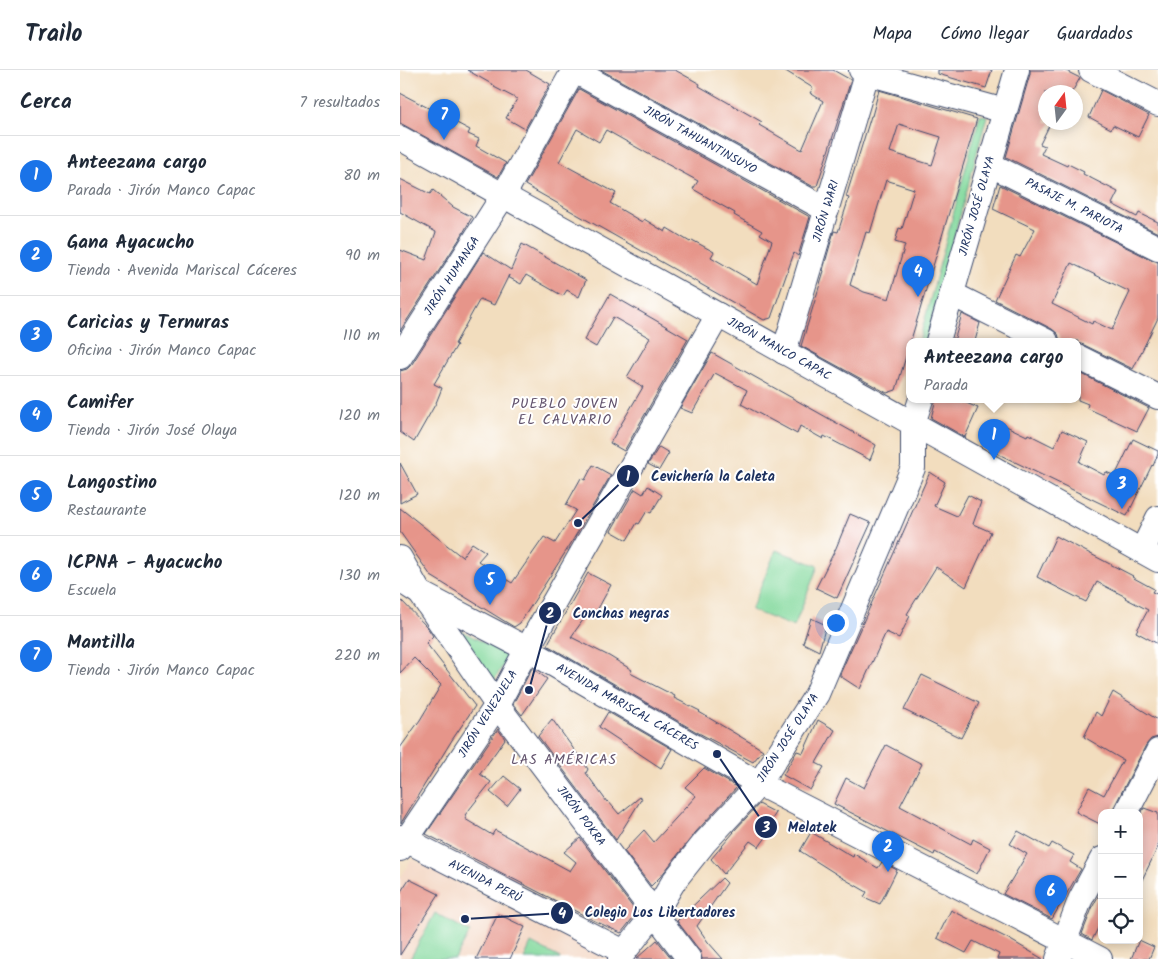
<!DOCTYPE html>
<html lang="es">
<meta charset="utf-8">
<style>
body{margin:0;font-family:Kalam,sans-serif;background:#f6f6f7;color:#1f2937}
.controls{position:absolute;right:15px;bottom:15px;display:grid;overflow:hidden;border-radius:10px;box-shadow:0 2px 12px #0003}
.controls button{width:45px;height:45px;display:grid;place-items:center;padding:0;border:0;border-bottom:1px solid #e0e1e3;background:#fff;color:#1f2937;font:25px sans-serif}
.compass{position:absolute;left:638px;top:15px;width:45px;height:45px;border-radius:50%;background:#fff;box-shadow:0 2px 12px #0003;rotate:15deg}
.you{position:absolute;left:435px;top:552px;width:18px;height:18px;margin:-12px;border:4px solid #fff;border-radius:50%;background:#1a73e8;box-shadow:0 0 0 8px #1a73e833}
.badge{display:grid;place-items:center;width:32px;height:32px;border-radius:50%;background:#1a73e8;color:#fff;font-size:16px;font-weight:700}
.pin{position:absolute;translate:-50% -41px;filter:drop-shadow(0 1px 2px #0008)}
.pin::after{content:'';position:absolute;top:26px;width:18px;height:15px;background:inherit;clip-path:polygon(0 0,100% 0,50% 100%)}
.popup{position:absolute;left:506px;top:268px;width:175px;height:65px;box-sizing:border-box;display:grid;place-content:center;border-radius:10px;background:#fff;filter:drop-shadow(0 1px 4px #0005);font-size:16px;white-space:nowrap;color:#747a83}
.popup b{font-size:19px;color:#1f2937}
.popup::after{content:'';position:absolute;left:50%;top:100%;margin-left:-10px;border:10px solid transparent;border-top-color:#fff}
.list{margin:0;padding:0;list-style:none}
h2{display:flex;justify-content:space-between;align-items:center;height:65px;margin:0;padding:0 20px;font-size:21px}
h2 small{font-size:16px;font-weight:400;color:#747a83}
.list li{display:grid;grid-template-columns:32px 1fr auto;gap:15px;align-items:center;box-sizing:border-box;height:80px;padding:0 20px;border-top:1px solid #e0e1e3}
.list b{display:block;font-size:19px;white-space:nowrap}
.list p{margin:0;font-size:16px;white-space:nowrap;color:#747a83}
.list em{font-size:16px;font-style:normal;color:#747a83}
.icon{flex:none;width:28px;height:28px;fill:none;stroke:currentColor;stroke-width:2;stroke-linecap:round;stroke-linejoin:round}
.map{position:relative;flex:none;width:758px;height:889px;overflow:hidden}
header{display:flex;align-items:center;gap:30px;box-sizing:border-box;height:70px;padding:0 25px;background:#fff;border-bottom:1px solid #e0e1e3}
header strong{font-size:24px}
nav{display:flex;gap:28px;margin-inline-start:auto;font-size:18px}
main{display:flex}
aside{flex:1;background:#fff}
.map>svg:first-child{display:block}
</style>
<header>
<strong>Trailo</strong>
<nav><a>Mapa</a><a>Cómo llegar</a><a>Guardados</a></nav>
</header>
<main>
<aside>
<h2>Cerca<small>7 resultados</small></h2>
<ul class="list">
<li><span class="badge">1</span><div><b>Anteezana cargo</b><p>Parada · Jirón Manco Capac</p></div><em>80 m</em></li>
<li><span class="badge">2</span><div><b>Gana Ayacucho</b><p>Tienda · Avenida Mariscal Cáceres</p></div><em>90 m</em></li>
<li><span class="badge">3</span><div><b>Caricias y Ternuras</b><p>Oficina · Jirón Manco Capac</p></div><em>110 m</em></li>
<li><span class="badge">4</span><div><b>Camifer</b><p>Tienda · Jirón José Olaya</p></div><em>120 m</em></li>
<li><span class="badge">5</span><div><b>Langostino</b><p>Restaurante</p></div><em>120 m</em></li>
<li><span class="badge">6</span><div><b>ICPNA - Ayacucho</b><p>Escuela</p></div><em>130 m</em></li>
<li><span class="badge">7</span><div><b>Mantilla</b><p>Tienda · Jirón Manco Capac</p></div><em>220 m</em></li>
</ul>
</aside>
<div class="map">
<svg width="758" height="889" viewBox="0 0 758 889">
<rect width="100%" height="100%" fill="#fff"/>
<filter id="ink" filterUnits="userSpaceOnUse"><feTurbulence type="fractalNoise" baseFrequency=".02" numOctaves="2"/><feDisplacementMap in="SourceGraphic" scale="10" xChannelSelector="R" yChannelSelector="G"/><feConvolveMatrix kernelMatrix="1 2 1 2 8 2 1 2 1" color-interpolation-filters="sRGB"/></filter>
<filter id="wash" filterUnits="userSpaceOnUse"><feTurbulence type="fractalNoise" baseFrequency=".0096" numOctaves="4" result="noise"/><feDisplacementMap in="SourceGraphic" scale="20" xChannelSelector="R" yChannelSelector="G"/><feGaussianBlur stdDeviation="1.12" result="paint"/><feColorMatrix in="noise" values="0 0 0 0 0 0 0 0 0 0 0 0 0 0 0 0 0 1.4 0 .05"/><feComposite in="paint" operator="in"/></filter>
<g filter="url(#wash)">
<rect width="100%" height="100%" fill="#f2ddbe"/>
<polygon fill="#f3d4bf" points="12,789 208,889 0,889 0,809"/>
<g fill="#83d99d" stroke="#4f847e">
<polygon points="580,45 587,46 526,271 519,271"/>
<polygon points="376,480 418,496 394,557 351,540"/>
<polygon points="60,560 109,586 93,612"/>
<polygon points="35,843 70,862 55,889 10,889"/>
<polygon points="131,873 160,888 160,889 124,889"/>
</g>
<g id="blocks">
<g fill="#e6958a" fill-rule="evenodd">
<polygon points="67,0 126,0 150,14 125,59 106,48 117,29 94,17 95,16"/>
<polygon points="201,0 275,0 300,14 299,16 362,52 359,55 402,80 423,31 410,23 413,18 384,0 433,0 451,10 417,116 412,116"/>
<polygon points="538,0 592,0 586,18 538,4"/>
<polygon points="630,0 664,0 680,8 672,22 646,22 646,52 651,52 640,74 645,76 641,84 667,96 668,94 684,102 683,104 718,122 712,134 737,147 739,143 758,152 758,163 606,87 630,4"/>
<path d="M 179,19 L 410,147 L 398,186 L 394,183 L 371,248 L 364,250 L 125,115 ZM 177,59 L 199,72 L 206,60 L 252,86 L 298,111 L 293,119 L 335,143 L 334,145 L 362,161 L 360,164 L 372,171 L 357,214 L 311,187 L 314,182 L 292,170 L 290,172 L 267,158 L 265,162 L 244,149 L 242,152 L 210,133 L 216,123 L 159,92 Z"/>
<path d="M 479,20 L 577,49 L 496,320 L 487,323 L 401,276 L 424,201 L 423,200 L 434,161 L 438,162 L 449,128 L 446,127 L 471,46 L 472,46 ZM 499,54 L 541,67 L 532,95 L 490,82 ZM 486,110 L 514,119 L 502,159 L 499,158 L 495,172 L 505,175 L 489,229 L 464,222 L 450,215 L 466,162 L 470,163 Z"/>
<polygon points="701,20 749,45 738,67 713,55 711,59 689,47"/>
<polygon points="0,23 70,60 68,64 79,69 76,76 106,93 98,107 0,53"/>
<polygon points="0,109 30,124 33,120 53,137 72,147 62,165 0,261 0,180 26,190 36,162 0,142"/>
<path d="M 600,115 L 752,190 L 758,192 L 758,248 L 733,299 L 684,275 L 678,273 L 678,271 L 660,271 L 658,264 L 652,259 L 595,230 L 616,185 L 620,187 L 635,159 L 593,139 ZM 671,193 L 730,222 L 712,260 L 693,251 L 692,254 L 652,234 Z"/>
<polygon points="122,174 186,210 179,227 167,220 163,226 126,205 121,214 108,207 109,205 94,235 80,229 55,274 57,275 34,314 42,318 36,333 14,372 0,362 0,301 7,299 12,294 83,182 111,200"/>
<polygon points="210,224 288,269 224,381 210,373 243,317 227,307 250,268 213,247 196,277 184,270"/>
<polygon points="562,244 580,253 575,271 554,271"/>
<polygon points="312,283 476,375 470,390 424,366 423,369 400,356 397,364 341,334 347,320 315,303 292,343 280,338"/>
<polygon points="678,302 749,338 737,361 687,338 688,334 678,330"/>
<polygon points="536,329 557,329 578,338 565,367 531,348"/>
<polygon points="602,354 627,366 628,364 654,377 662,360 688,372 679,392 704,405 706,402 715,406 733,369 758,381 758,384 753,396 752,395 727,446 590,380"/>
<polygon points="259,377 269,383 259,400 248,394"/>
<polygon points="0,393 17,424 0,433"/>
<polygon points="193,395 211,405 170,475 120,553 114,557 31,506 0,462 0,438 62,487 72,473 86,482 78,491 112,513 144,467 155,473 176,440 166,435 181,408 185,410"/>
<polygon points="530,402 545,412 534,436 557,446 568,425 581,432 573,454 591,462 566,517 536,497 507,544 510,546 499,568 486,562 460,619 440,606 440,604"/>
<polygon points="248,416 262,425 251,443 247,441 239,454 237,453 227,470 211,461 235,419 243,424"/>
<polygon points="450,444 471,453 437,528 416,518 436,478"/>
<polygon points="656,466 733,506 732,507 754,519 752,522 757,524 758,522 758,574 736,562 748,540 725,528 726,527 697,512 686,532 637,507"/>
<polygon points="188,503 211,515 194,546 188,543 171,567 209,586 232,600 230,603 275,626 274,628 300,641 299,642 363,680 353,692 295,661 147,575"/>
<polygon points="0,529 27,557 33,566 26,573 75,636 52,670 1,753 0,678 20,650 41,615 14,588 0,603"/>
<polygon points="411,548 426,555 419,581 403,573"/>
<polygon points="132,598 147,609 122,645 113,634"/>
<polygon points="522,605 579,633 561,668 504,640"/>
<polygon points="713,622 758,650 758,667 751,669 746,675 714,737 712,743 702,743 702,755 676,742 689,717 704,725 723,690 684,667 696,642 701,646"/>
<polygon points="208,642 272,679 261,698 199,657"/>
<polygon points="152,649 188,699 186,703 207,732 208,731 219,744 240,727 242,728 216,770 138,666"/>
<polygon points="418,650 435,660 416,693 424,697 410,720 383,705 397,681 403,683"/>
<polygon points="98,659 105,669 80,704 91,712 65,745 67,746 65,749 92,765 95,760 170,801 176,792 164,782 180,768 237,843 221,863 193,850 26,764"/>
<polygon points="486,675 522,694 500,736 571,774 573,769 590,778 577,804 535,782 534,785 434,734 446,708 464,718"/>
<polygon points="304,698 337,717 295,763 261,806 251,816 224,781 244,760 254,772 296,726 285,717"/>
<polygon points="104,706 120,719 107,736 90,722"/>
<polygon points="359,734 376,743 370,752 375,755 359,777 350,771 324,804 311,789 334,762 333,762"/>
<polygon points="744,738 758,743 758,777 739,816 739,747"/>
<polygon points="618,761 649,778 652,773 674,785 670,792 681,799 652,849 603,824 627,784 610,774"/>
<polygon points="411,762 453,787 454,784 478,798 482,792 497,800 480,834 464,827 467,822 441,807 400,781"/>
<polygon points="322,808 327,813 297,856 308,872 323,889 302,889 300,881 277,851"/>
<polygon points="9,809 39,824 0,885 0,823"/>
<polygon points="702,819 702,850 692,870 682,864 693,836"/>
<polygon points="551,840 607,868 643,889 597,889 599,884 573,871 566,883 537,868"/>
<polygon points="98,844 125,857 110,889 76,889"/>
<polygon points="257,870 272,889 236,889"/>
<polygon points="739,870 754,877 749,889 731,889"/>
</g>
</g>
</g>
<g filter="url(#ink)">
<use href="#blocks" fill-opacity="0" stroke="#3b496c" stroke-width="1"/>
<g fill="none" stroke-linecap="round" stroke-linejoin="round">
<defs>
<g id="minor">
<polyline points="173,0 427,140"/>
<polyline points="461,0 467,3 605,41"/>
<polyline points="691,0 758,34"/>
<polyline points="0,68 758,490"/>
<polyline points="589,94 758,178"/>
<polyline points="552,224 646,271"/>
<polyline points="538,271 617,0"/>
<polyline points="384,282 468,0"/>
<polyline points="0,287 103,126 174,0"/>
<polyline points="678,287 758,327"/>
<polyline points="742,481 758,448"/>
<polyline points="0,488 19,522"/>
<polyline points="0,510 20,523 97,635 289,889"/>
<polyline points="20,523 127,579 359,714 700,889"/>
<polyline points="726,743 758,681"/>
<polyline points="0,767 224,882"/>
<polyline points="0,779 97,635 127,579 318,245"/>
<polyline points="220,889 224,882 255,843 274,811 305,772 359,714 417,624 513,398 513,354 521,329"/>
<polyline points="658,889 680,830 702,789"/>
</g>
</defs>
<use href="#minor" stroke="#3b496c" stroke-width="26"/>
<use href="#minor" stroke="#fff" stroke-width="24"/>
</g>
</g>
<g text-anchor="middle" dominant-baseline="central" stroke-width="4" stroke-linejoin="round" paint-order="stroke">
<g font-size="12" fill="#1b2f5e" stroke="#fff">
<text transform="translate(300 70) rotate(29)">JIRÓN TAHUANTINSUYO</text>
<text transform="translate(577 136) rotate(-74)">JIRÓN JOSÉ OLAYA</text>
<text transform="translate(674 136) rotate(27)">PASAJE M. PARIOTA</text>
<text transform="translate(426 141) rotate(-73)">JIRÓN WARI</text>
<text transform="translate(52 206) rotate(-57)">JIRÓN HUMANGA</text>
<text transform="translate(379 279) rotate(29)">JIRÓN MANCO CAPAC</text>
<text transform="translate(227 637) rotate(30)">AVENIDA MARISCAL CÁCERES</text>
<text transform="translate(88 644) rotate(-58)">JIRÓN VENEZUELA</text>
<text transform="translate(388 668) rotate(-57)">JIRÓN JOSÉ OLAYA</text>
<text transform="translate(181 746) rotate(53)">JIRÓN POKRA</text>
<text transform="translate(85 811) rotate(27)">AVENIDA PERÚ</text>
</g>
<g font-size="14" letter-spacing="1" fill="#62536d" stroke="#fff">
<text x="165" y="334">PUEBLO JOVEN<tspan x="165" dy="16">EL CALVARIO</tspan></text>
<text x="164" y="690">LAS AMÉRICAS</text>
</g>
</g>
<path fill="none" stroke="#1b2f5e" stroke-width="2" d="M178 453L228 406M129 620L150 543M317 684L366 757M65 849L162 843"/>
<g fill="#1b2f5e" stroke="#fff" stroke-width="2">
<circle cx="178" cy="453" r="5"/>
<circle cx="129" cy="620" r="5"/>
<circle cx="317" cy="684" r="5"/>
<circle cx="65" cy="849" r="5"/>
<circle cx="228" cy="406" r="12"/>
<circle cx="150" cy="543" r="12"/>
<circle cx="366" cy="757" r="12"/>
<circle cx="162" cy="843" r="12"/>
</g>
<g font-size="15" text-anchor="middle" font-weight="bold" fill="#fff">
<text x="228" y="411">1</text>
<text x="150" y="548">2</text>
<text x="366" y="762">3</text>
<text x="162" y="848">4</text>
</g>
<g font-size="14" text-anchor="middle" font-weight="bold" fill="#1b2f5e" stroke="#fff" stroke-width="4" stroke-linejoin="round" paint-order="stroke">
<text x="313" y="411">Cevichería la Caleta</text>
<text x="221" y="548">Conchas negras</text>
<text x="412" y="762">Melatek</text>
<text x="260" y="847">Colegio Los Libertadores</text>
</g>
</svg>
<div class="controls">
<button>+</button>
<button>−</button>
<button><svg class="icon" aria-label="locate" viewBox="0 0 24 24"><circle cx="12" cy="12" r="6"/><path d="M12 2v4M12 18v4M2 12h4M18 12h4"/></svg></button>
</div>
<svg class="compass" viewBox="-18 -18 36 36"><path d="M0-13l5 13h-10z" fill="#e53935"/><path d="M0 13l5-13h-10z" fill="#747a83"/></svg>
<div class="you"></div>
<div class="pin badge" style="left:594px;top:390px">1</div>
<div class="popup"><b>Anteezana cargo</b>Parada</div>
<div class="pin badge" style="left:488px;top:802px">2</div>
<div class="pin badge" style="left:722px;top:439px">3</div>
<div class="pin badge" style="left:518px;top:227px">4</div>
<div class="pin badge" style="left:90px;top:535px">5</div>
<div class="pin badge" style="left:651px;top:846px">6</div>
<div class="pin badge" style="left:44px;top:70px">7</div>
</div>
</main>
